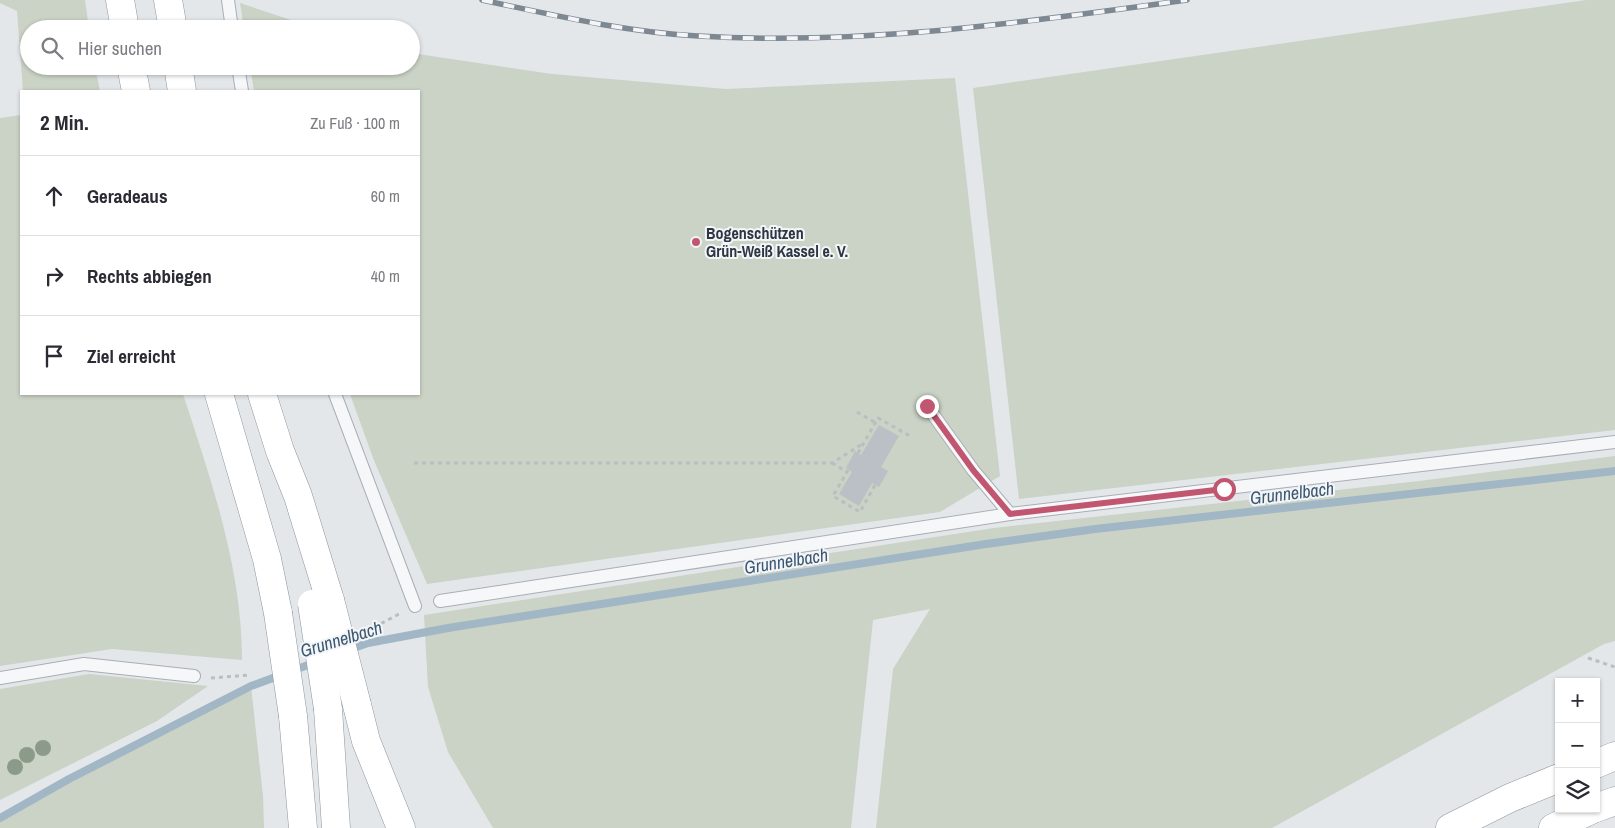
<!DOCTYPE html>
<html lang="de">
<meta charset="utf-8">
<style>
body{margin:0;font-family:"Archivo Narrow",sans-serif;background:#f7f7f7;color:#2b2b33}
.controls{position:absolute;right:15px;bottom:15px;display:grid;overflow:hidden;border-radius:0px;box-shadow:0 1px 4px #0004}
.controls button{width:45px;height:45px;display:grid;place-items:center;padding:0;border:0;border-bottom:1px solid #e1e1e2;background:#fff;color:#2b2b33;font:25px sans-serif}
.stop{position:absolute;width:15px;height:15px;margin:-11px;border:4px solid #c15670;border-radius:50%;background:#fff}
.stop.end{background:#c15670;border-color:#fff;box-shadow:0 1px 5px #0008}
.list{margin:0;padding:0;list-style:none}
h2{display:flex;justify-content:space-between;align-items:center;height:65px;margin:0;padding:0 20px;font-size:21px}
h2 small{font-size:16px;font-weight:400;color:#7c7c81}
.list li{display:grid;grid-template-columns:32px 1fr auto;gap:15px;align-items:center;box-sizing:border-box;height:80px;padding:0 20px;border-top:1px solid #e1e1e2}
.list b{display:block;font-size:19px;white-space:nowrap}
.list em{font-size:16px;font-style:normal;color:#7c7c81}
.icon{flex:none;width:28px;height:28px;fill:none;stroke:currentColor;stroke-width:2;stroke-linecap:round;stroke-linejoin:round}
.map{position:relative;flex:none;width:1615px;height:828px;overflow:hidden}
.search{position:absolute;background:#fff;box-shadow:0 1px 4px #0004;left:20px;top:20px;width:400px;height:55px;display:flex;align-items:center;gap:12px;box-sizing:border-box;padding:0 18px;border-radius:28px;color:#7c7c81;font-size:19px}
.panel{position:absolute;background:#fff;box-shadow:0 1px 4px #0004;left:20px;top:90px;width:400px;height:305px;border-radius:0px}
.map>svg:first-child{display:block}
</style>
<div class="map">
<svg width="1615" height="828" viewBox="0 0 1615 828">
<rect width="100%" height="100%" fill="#e3e7ea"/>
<g fill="#cad3c5">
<polygon points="0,0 85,0 89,29 29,29 29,66 95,66 100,91 23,91 17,11 0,3"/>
<polygon points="1586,0 1615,0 1615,430 1019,499 973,88"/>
<polygon points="240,3 318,29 244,29"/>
<polygon points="411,53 552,74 726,89 955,78 1000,476 940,512 427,584 373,458 350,394 419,394 419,91 254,91 250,66 411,66"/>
<path d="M 21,115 L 21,394 L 183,394 C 211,480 242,568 242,660 L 112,649 L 0,666 L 0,118 Z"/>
<polygon points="1615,456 1615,641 1604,644 1272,828 876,828 893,669 930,609 873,620 851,828 493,828 448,752 428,687 424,615 994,528 1419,481"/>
<polygon points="89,674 208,686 157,721 0,800 0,689"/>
<polygon points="251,686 263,796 264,828 0,828 0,818 69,779"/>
</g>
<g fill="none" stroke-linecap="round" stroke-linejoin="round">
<g stroke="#a2b7c6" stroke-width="8">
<polyline points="348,650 368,643 448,628 986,544 1095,529 1615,471"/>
<polyline points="0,818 69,779 251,686 316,662"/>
</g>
</g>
<polygon fill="#bbc0c6" points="879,425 899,436 881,467 888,471 879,487 872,483 859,506 839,494 852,472 846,468 855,451 861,455"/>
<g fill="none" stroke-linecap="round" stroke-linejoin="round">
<defs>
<g id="lane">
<polyline points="228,0 232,29"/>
<polyline points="238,66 242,91"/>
<polyline points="335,394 415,606"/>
<polyline points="927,406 973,470 1010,514"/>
<polyline points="440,601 1010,514 1615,442"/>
<polyline points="0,678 84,664 194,676"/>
</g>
<g id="highway">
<polyline points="120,0 125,29"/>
<polyline points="168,0 173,29"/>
<polyline points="131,66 136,91"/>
<polyline points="178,66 182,91"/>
<polyline points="219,394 267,559 278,613"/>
<polyline points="262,394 280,451 298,496 330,600"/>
<polyline points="357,705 366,741 401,828"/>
<polyline points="328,709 336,828"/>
<polyline points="293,716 303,828"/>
<polyline points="1596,764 1615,756"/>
<polyline points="1596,808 1615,801"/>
<polyline points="1450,828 1510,798 1559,778"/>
<polyline points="1553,828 1593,809"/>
</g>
</defs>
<use href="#lane" stroke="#a9aeb4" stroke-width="14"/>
<use href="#highway" stroke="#8c969f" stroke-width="29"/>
<g stroke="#babdc2" stroke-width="3" stroke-dasharray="4 4" stroke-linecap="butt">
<polyline points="857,412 876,423"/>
<polyline points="858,453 878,418 910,436"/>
<polyline points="414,463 832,463 864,443"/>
<polyline points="832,463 847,472"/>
<polyline points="848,470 833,496 860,512 875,485"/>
<polyline points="367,631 399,614"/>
<polyline points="1588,658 1615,667"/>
<polyline points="211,678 250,675"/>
</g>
<use href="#lane" stroke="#f6f7f9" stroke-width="12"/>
<use href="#highway" stroke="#fff" stroke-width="28"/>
<defs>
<path id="rail" d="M 482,0 C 553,15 625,32 698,36 C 862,46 1026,22 1187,0"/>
</defs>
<use href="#rail" stroke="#7e8892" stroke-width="5.5"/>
<use href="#rail" stroke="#f3f5f8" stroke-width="4" stroke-dasharray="11" stroke-linecap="butt"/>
<defs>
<g id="highway-bridge">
<polyline points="330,600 357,705"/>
<polyline points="312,604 328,709"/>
<polyline points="278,613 293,716"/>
</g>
</defs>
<use href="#highway-bridge" stroke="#8c969f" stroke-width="29" stroke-linecap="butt"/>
<use href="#highway-bridge" stroke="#fff" stroke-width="28"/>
</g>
<g fill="#8c9a8a">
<circle cx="43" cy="748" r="8"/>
<circle cx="27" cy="755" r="8"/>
<circle cx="15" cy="767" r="8"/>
</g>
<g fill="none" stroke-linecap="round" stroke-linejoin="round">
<polyline stroke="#c15670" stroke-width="6" points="927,406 973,470 1010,514 1224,489"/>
</g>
<circle fill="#c15670" stroke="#f3f5f8" stroke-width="2" cx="696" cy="242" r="5"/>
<g text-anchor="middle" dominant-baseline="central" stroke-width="4" stroke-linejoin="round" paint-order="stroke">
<g font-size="16" font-weight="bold" fill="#2d3641" stroke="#f3f5f8" text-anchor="start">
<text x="706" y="233">Bogenschützen<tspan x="706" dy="18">Grün-Weiß Kassel e. V.</tspan></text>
</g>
<g font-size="18" font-style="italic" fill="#3b5871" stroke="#f3f5f8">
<text transform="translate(1292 493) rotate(-7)">Grunnelbach</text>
<text transform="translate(786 561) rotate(-9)">Grunnelbach</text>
<text transform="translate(341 639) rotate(-17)">Grunnelbach</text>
</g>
</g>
</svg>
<div class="controls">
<button>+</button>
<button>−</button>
<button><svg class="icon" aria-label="layers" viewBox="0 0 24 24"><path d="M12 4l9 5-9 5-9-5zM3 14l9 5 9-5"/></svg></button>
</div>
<div class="stop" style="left:1224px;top:489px"></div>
<div class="stop end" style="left:927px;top:406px"></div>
<div class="search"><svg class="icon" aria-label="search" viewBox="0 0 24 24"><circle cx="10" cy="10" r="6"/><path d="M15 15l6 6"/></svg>Hier suchen</div>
<section class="panel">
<h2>2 Min.<small>Zu Fuß · 100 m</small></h2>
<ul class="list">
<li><svg class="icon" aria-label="ahead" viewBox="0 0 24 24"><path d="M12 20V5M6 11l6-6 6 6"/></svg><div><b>Geradeaus</b></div><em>60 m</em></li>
<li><svg class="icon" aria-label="right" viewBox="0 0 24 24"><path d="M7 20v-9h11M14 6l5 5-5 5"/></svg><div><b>Rechts abbiegen</b></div><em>40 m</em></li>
<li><svg class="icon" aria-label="arrive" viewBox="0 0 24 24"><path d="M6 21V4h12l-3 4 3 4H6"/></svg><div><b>Ziel erreicht</b></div></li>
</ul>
</section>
</div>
